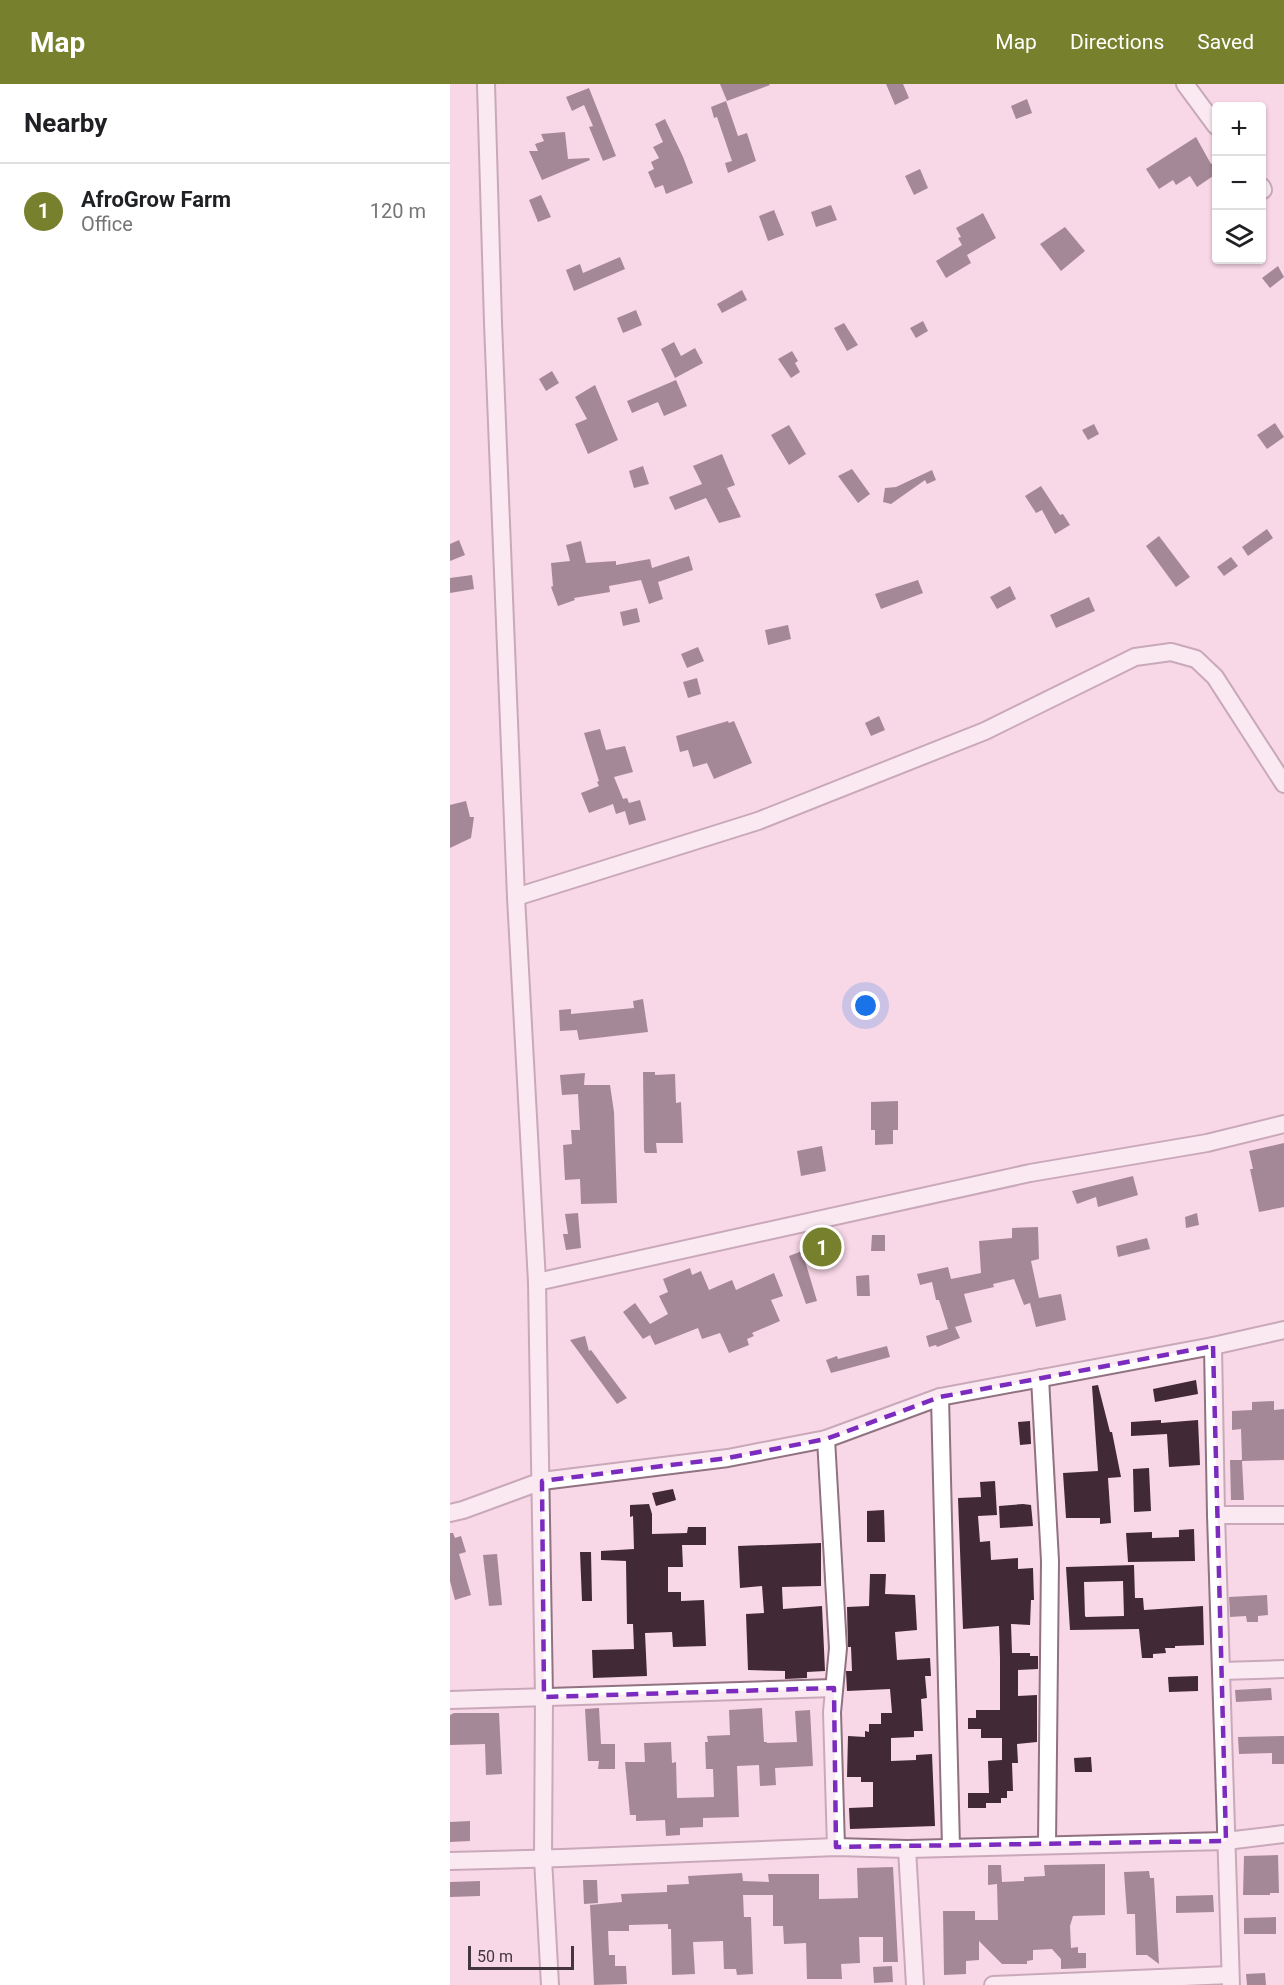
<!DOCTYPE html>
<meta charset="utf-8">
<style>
body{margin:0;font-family:Roboto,sans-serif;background:#f6f6f6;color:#202124}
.controls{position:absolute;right:18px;top:18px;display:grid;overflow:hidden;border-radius:6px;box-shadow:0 2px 4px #0004}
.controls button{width:54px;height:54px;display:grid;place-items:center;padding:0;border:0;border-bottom:2px solid #e0e0e0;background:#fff;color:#202124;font:30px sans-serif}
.scale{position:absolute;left:18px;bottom:15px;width:106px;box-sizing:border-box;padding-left:6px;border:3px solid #43363d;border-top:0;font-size:16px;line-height:21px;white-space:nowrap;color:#43363d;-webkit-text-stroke:4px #f8d7e7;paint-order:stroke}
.you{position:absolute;left:416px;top:922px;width:21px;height:21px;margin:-15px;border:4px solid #fff;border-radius:50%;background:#1a73e8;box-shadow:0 0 0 9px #1a73e833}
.badge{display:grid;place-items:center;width:39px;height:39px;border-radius:50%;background:#77802c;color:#fff;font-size:20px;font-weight:700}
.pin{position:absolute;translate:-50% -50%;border:3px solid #fff;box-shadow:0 2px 6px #0006}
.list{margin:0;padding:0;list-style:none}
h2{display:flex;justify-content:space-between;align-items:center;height:78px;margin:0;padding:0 24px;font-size:26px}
h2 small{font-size:20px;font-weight:400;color:#757577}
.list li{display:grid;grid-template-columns:39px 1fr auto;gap:18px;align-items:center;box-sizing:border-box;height:96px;padding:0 24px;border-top:2px solid #e0e0e0}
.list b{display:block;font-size:22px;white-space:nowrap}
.list p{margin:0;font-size:20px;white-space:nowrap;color:#757577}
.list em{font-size:20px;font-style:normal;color:#757577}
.icon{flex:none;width:33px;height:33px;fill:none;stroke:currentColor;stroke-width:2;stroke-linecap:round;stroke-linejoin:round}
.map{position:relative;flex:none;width:834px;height:1901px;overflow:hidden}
header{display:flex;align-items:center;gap:36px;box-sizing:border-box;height:84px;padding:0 30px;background:#77802c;color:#fff}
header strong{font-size:28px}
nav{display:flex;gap:33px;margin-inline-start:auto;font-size:21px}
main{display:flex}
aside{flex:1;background:#fff}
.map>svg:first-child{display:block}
</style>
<header>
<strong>Map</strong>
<nav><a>Map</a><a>Directions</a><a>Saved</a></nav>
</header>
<main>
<aside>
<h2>Nearby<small></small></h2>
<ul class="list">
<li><span class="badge">1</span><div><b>AfroGrow Farm</b><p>Office</p></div><em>120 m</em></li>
</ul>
</aside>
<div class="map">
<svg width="834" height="1901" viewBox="0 0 834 1901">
<rect width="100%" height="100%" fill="#f8d7e7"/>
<g fill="#422936" fill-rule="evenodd">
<polygon points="270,0 319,0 320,1 277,17"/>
<polygon points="436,0 453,0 459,14 445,21"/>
<polygon points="139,4 166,72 153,77 139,43 143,42 134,21 122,27 116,13"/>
<polygon points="577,15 582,29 566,35 561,22"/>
<polygon points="276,17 288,52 297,49 306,77 278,89 275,79 282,77 267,33 264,34 261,23"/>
<polygon points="215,35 233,73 243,99 216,110 213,101 205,104 198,88 204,85 201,78 209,74 203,63 213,58 205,40"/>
<polygon points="115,48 118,75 139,74 140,76 92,96 79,67 88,67 85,60 94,57 91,50"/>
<polygon points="746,53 761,80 766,76 766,90 747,103 740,92 726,101 723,96 709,105 696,85"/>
<polygon points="470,85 478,104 464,111 455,92"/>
<polygon points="91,111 101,133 88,138 79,116"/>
<polygon points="381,121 387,136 366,143 361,128"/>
<polygon points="324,126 334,151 318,157 309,132"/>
<polygon points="533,129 546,154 517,171 521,179 496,194 486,177 512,161 508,154 511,153 506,144"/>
<polygon points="615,143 635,167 611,187 590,160"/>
<polygon points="170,173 175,185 124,207 116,186 130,180 133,189"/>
<polygon points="828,182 834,193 820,204 812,194"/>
<polygon points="292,206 297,216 272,229 267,220"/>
<polygon points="186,226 192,241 173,249 167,234"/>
<polygon points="473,237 478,247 466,254 460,244"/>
<polygon points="394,239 408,261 397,267 384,244"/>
<polygon points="224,258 231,272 245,264 253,279 225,294 211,265"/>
<polygon points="342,267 348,277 345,279 350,288 341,294 328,275"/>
<polygon points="102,287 109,299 96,307 89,295"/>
<polygon points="226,296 237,322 214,332 208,318 182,329 177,317"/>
<polygon points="145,301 168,356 138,370 125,340 137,335 125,313"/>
<polygon points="825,339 834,353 817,365 807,351"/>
<polygon points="644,340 649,350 638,356 632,346"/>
<polygon points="339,341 356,370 339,381 321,351"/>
<polygon points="272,370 285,401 277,404 291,433 269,439 256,414 225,426 219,413 252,400 243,382"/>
<polygon points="193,382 199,400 184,404 179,387"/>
<polygon points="402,385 420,410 408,419 388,392"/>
<polygon points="482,386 486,396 477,400 475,396 441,420 433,418 435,404 446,403"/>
<polygon points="591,402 610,431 613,430 620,441 605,450 592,426 586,429 575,412"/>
<polygon points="817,445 823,454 798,472 792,463"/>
<polygon points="709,452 740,493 726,503 696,462"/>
<polygon points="9,456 15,471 0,477 0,460"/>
<polygon points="131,457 136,479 166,477 166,481 200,475 202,484 239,472 243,486 208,498 213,515 199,520 191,496 159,502 160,508 124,514 125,516 108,522 101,503 103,502 101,479 120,477 116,461"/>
<polygon points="781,473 788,482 774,492 767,483"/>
<polygon points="22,491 24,505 0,509 0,494"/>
<polygon points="468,496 473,509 431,525 425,510"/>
<polygon points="560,502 566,515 547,525 540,513"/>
<polygon points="639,513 645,527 606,544 600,531"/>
<polygon points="187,524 190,538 173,542 170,528"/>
<polygon points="338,541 341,555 318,561 315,546"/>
<polygon points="248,563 254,577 237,584 231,570"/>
<polygon points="247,594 251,610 238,614 233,598"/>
<polygon points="429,632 435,646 421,652 415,639"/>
<polygon points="278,637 279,639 284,637 302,679 264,695 257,679 243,683 238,666 230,668 226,652"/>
<polygon points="150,645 156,666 175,662 183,688 164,693 173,715 177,714 179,719 190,716 196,736 179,741 175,727 166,730 163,720 139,729 131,709 149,702 147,698 149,697 134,649"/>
<polygon points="16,717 20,733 24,733 21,754 0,764 0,721"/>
<polygon points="193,915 198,948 129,956 127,946 110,947 109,926 121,925 121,930 184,924 183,917"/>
<polygon points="193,988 205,988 205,991 225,990 226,1019 231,1018 233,1059 206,1059 207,1069 195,1069 194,1066"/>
<polygon points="135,989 134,1001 160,1001 164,1028 167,1119 131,1120 130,1095 115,1096 113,1061 122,1060 121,1046 130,1046 128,1010 112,1011 110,991"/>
<polygon points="448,1017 448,1046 443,1046 443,1060 425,1061 425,1046 421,1046 421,1018"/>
<polygon points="834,1059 834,1123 809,1128 800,1085 803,1085 799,1067"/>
<polygon points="372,1062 376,1087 351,1092 347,1067"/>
<polygon points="683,1092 688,1111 648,1123 646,1113 627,1120 622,1107"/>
<polygon points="128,1129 131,1164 116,1166 113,1150 118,1150 115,1130"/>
<polygon points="747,1129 749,1141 736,1144 735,1133"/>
<polygon points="588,1143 589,1175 581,1177 589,1214 611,1210 616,1236 586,1243 580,1219 574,1221 564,1195 543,1200 544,1203 514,1210 522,1238 505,1243 510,1254 487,1263 486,1261 479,1263 476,1252 498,1245 489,1216 486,1216 482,1198 470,1201 467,1190 498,1183 501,1195 531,1189 529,1157 562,1154 562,1144"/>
<polygon points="422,1151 435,1151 435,1167 421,1167"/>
<polygon points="697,1154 700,1165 668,1173 666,1162"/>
<polygon points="352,1167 367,1217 356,1220 339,1172"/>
<polygon points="240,1184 242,1191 251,1187 259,1206 282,1196 286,1206 324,1189 333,1212 321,1216 330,1237 302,1249 304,1252 297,1255 299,1261 279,1269 270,1249 252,1255 248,1244 205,1261 200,1251 193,1255 173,1228 185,1219 200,1240 218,1230 209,1212 218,1208 213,1195"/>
<polygon points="419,1191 420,1212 407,1212 406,1192"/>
<polygon points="135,1252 139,1267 141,1266 177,1314 167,1320 120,1256"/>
<polygon points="437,1262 440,1273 381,1289 376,1276 387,1272 388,1275"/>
<polygon points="746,1296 748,1310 705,1318 703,1305"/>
<polygon points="648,1301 660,1348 662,1348 671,1393 658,1394 661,1439 650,1440 650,1434 616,1434 613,1389 648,1387 642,1302"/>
<polygon points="824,1317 824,1326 834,1325 834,1376 792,1377 794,1416 781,1416 780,1376 792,1376 791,1345 782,1346 782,1327 802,1326 802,1318"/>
<polygon points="711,1336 711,1339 748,1336 750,1381 719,1383 717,1350 681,1352 681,1338"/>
<polygon points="580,1337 581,1360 570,1361 568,1338"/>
<polygon points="699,1384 701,1427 684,1428 683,1385"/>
<polygon points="545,1397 547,1431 528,1432 530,1458 540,1457 541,1476 568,1474 568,1485 583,1484 584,1516 581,1516 580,1541 561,1540 562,1569 580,1569 580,1572 588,1572 588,1585 568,1586 568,1612 587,1611 587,1658 567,1660 568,1679 562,1679 563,1707 557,1707 557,1714 551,1714 551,1719 536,1719 536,1724 518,1724 518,1709 539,1709 538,1677 552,1676 552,1654 531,1654 531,1645 518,1645 518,1634 526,1634 526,1626 550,1626 550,1574 549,1542 513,1545 508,1414 531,1413 530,1398"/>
<polygon points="223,1405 226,1416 206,1422 202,1409"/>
<polygon points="199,1420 202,1430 202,1450 237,1449 238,1443 256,1443 256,1461 232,1461 233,1483 218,1483 218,1508 231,1508 231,1517 254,1516 256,1562 223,1563 222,1548 195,1549 197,1592 143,1594 142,1566 184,1565 183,1540 177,1540 176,1477 151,1476 151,1467 184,1465 183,1432 180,1433 180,1421"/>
<polygon points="573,1420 581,1421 583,1442 550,1444 549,1422"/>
<polygon points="434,1426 435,1458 417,1458 417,1427"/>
<polygon points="744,1445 745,1477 678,1478 676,1449 702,1448 702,1454 729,1453 729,1446"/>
<polygon points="0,1449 3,1449 5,1454 11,1452 16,1468 9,1470 21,1511 5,1516 0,1497"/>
<polygon points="371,1459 371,1502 332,1503 333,1525 372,1522 375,1587 357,1588 357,1594 335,1595 335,1587 298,1586 296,1530 314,1529 312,1502 290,1504 288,1462"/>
<polygon points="130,1468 141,1468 142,1517 132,1517"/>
<polygon points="47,1470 52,1521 39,1522 33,1471"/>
<path d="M 684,1481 L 685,1514 L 693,1514 L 694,1526 L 753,1522 L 754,1561 L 725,1562 L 725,1564 L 715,1564 L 716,1569 L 703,1570 L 703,1574 L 692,1574 L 689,1545 L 620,1546 L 616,1483 ZM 673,1497 L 674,1532 L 636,1533 L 635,1532 L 634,1498 Z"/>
<polygon points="420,1490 436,1490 435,1510 465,1511 467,1546 445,1548 447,1576 480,1574 481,1592 475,1592 477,1614 471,1615 473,1647 464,1647 464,1653 441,1654 441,1677 466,1676 466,1671 482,1670 485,1742 400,1745 399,1724 423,1723 423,1698 411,1698 411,1693 397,1693 398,1652 415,1653 415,1647 419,1648 419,1640 431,1640 431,1629 442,1629 440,1605 397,1607 396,1587 402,1587 401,1563 398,1563 397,1523 419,1522"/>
<polygon points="817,1511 818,1531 808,1532 808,1538 797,1538 796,1532 780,1533 779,1513"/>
<polygon points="748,1592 748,1607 719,1608 718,1593"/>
<polygon points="821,1604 822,1616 786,1618 785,1606"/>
<polygon points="149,1624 151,1660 165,1660 165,1685 148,1685 149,1677 138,1677 135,1625"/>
<polygon points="312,1624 314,1658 317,1658 317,1659 347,1658 345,1627 360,1626 363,1682 325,1684 326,1701 310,1702 309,1681 287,1682 289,1733 253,1734 253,1743 230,1744 230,1751 216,1752 215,1736 186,1737 186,1731 180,1731 175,1678 195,1678 194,1659 221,1658 222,1679 226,1678 227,1714 264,1713 263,1685 256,1685 255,1658 258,1658 257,1652 280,1651 279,1626"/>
<polygon points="4,1629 49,1629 52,1690 36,1691 35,1660 0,1661 0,1631"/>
<polygon points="834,1652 834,1680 822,1680 822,1669 789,1670 788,1653"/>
<polygon points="641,1673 642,1688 625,1688 624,1674"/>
<polygon points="20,1737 20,1757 0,1758 0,1738"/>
<polygon points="828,1771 829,1809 820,1809 820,1811 793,1811 794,1772"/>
<polygon points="655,1780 655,1831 623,1832 620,1842 621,1864 628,1863 628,1869 636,1869 636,1884 611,1885 611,1875 602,1865 583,1866 583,1876 577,1877 577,1880 552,1880 529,1857 529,1876 516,1877 516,1890 494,1891 493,1827 525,1827 525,1836 548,1836 547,1800 538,1801 538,1781 551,1781 552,1798 574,1797 574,1793 595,1792 594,1781"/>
<polygon points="443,1783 448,1878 433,1878 433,1853 409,1853 410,1879 391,1880 392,1895 357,1895 356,1859 334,1860 333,1842 323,1842 323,1811 293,1811 294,1833 301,1833 303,1890 287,1891 286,1885 274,1885 273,1857 243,1858 245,1890 222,1891 221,1845 218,1845 218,1840 179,1841 179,1847 158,1847 159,1871 165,1871 165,1882 176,1882 177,1900 144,1901 140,1821 172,1818 171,1810 217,1808 217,1801 239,1800 238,1792 292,1789 293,1797 319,1798 318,1790 369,1790 369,1815 408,1814 407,1784"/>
<polygon points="699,1787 700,1794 704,1794 709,1880 697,1871 686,1871 685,1830 677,1830 674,1788"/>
<polygon points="133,1796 147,1796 148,1819 134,1820"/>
<polygon points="30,1797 30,1812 0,1813 0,1798"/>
<polygon points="763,1811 764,1828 726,1829 726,1812"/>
<polygon points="826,1833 826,1850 794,1850 794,1834"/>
<polygon points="442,1882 443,1898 424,1899 423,1883"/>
<polygon points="815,1889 816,1901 797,1901 796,1890"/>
</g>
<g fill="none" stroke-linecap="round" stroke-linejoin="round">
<defs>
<g id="minor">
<polyline points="36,0 43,239 66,813 87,1198 94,1613 93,1775 100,1901"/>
<polyline points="735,0 766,42"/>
<polyline points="812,103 813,106"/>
<polyline points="66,813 308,737 535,647 685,573 721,568 746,575 765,593 834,700"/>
<polyline points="87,1198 580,1089 757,1059 834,1040"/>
<polyline points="763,1262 766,1431 781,1901"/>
<polyline points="590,1294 600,1477 597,1760"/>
<polyline points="490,1313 501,1763"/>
<polyline points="376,1355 388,1564 382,1628 386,1763"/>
<polyline points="0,1429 13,1426 92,1397 278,1374 376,1355 490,1313 763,1262 834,1246"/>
<polyline points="766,1431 834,1431"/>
<polyline points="771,1587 834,1585"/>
<polyline points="0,1616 384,1604"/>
<polyline points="457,1765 465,1901"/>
<polyline points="0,1777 112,1774 386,1763 457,1765 776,1757 834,1750"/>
<polyline points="543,1901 780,1891"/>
</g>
</defs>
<use href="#minor" stroke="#907281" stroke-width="20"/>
<use href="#minor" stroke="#fff" stroke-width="16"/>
</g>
<path d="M0 0H834V1901H0ZM 763,1262 L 776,1757 L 386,1763 L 384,1604 L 94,1613 L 92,1397 L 278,1374 L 376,1355 L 490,1313 Z" fill="#f8d7e7" fill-opacity=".55" fill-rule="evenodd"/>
<path fill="none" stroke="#7b2cbf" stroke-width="4.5" stroke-dasharray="12 8" stroke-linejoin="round" d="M 763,1262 L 776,1757 L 386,1763 L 384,1604 L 94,1613 L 92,1397 L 278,1374 L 376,1355 L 490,1313 Z"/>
</svg>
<div class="controls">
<button>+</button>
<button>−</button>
<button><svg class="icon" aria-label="layers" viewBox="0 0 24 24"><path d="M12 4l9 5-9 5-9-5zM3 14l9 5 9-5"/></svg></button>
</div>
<div class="scale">50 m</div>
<div class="you"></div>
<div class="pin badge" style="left:372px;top:1163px">1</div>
</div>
</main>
